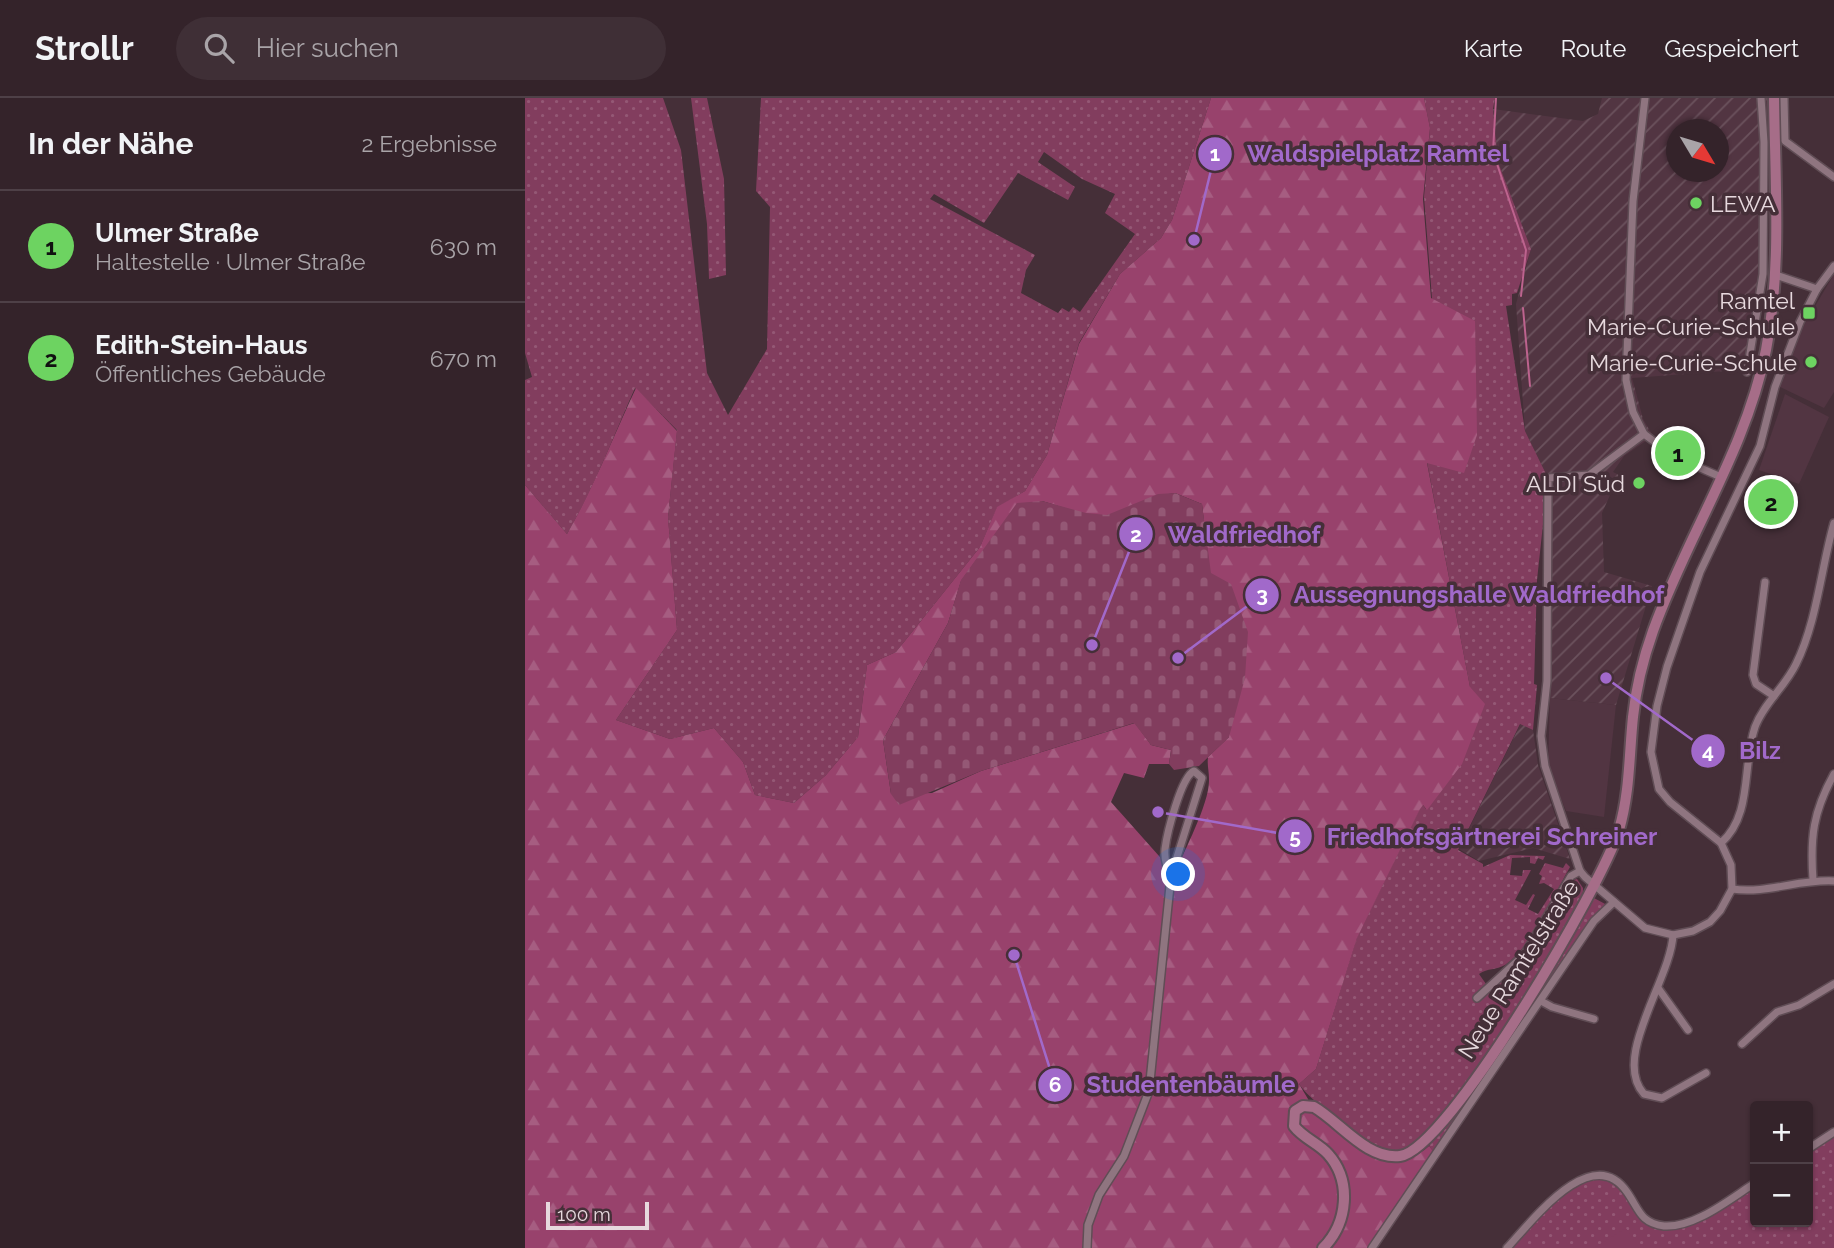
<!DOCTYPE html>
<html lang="de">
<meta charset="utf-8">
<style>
body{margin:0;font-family:Raleway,sans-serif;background:#3f2f36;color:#f1f3f6}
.controls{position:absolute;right:21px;bottom:21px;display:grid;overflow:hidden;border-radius:7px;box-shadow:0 2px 5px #0004}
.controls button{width:63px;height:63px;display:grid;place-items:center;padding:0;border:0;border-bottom:2px solid #4e4047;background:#34232a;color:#f1f3f6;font:35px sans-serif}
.compass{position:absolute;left:1141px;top:21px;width:63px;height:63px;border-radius:50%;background:#34232a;box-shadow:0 2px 5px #0004;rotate:128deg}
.scale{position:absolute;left:21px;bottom:18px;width:103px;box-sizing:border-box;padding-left:7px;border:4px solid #e7d9de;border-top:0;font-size:19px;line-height:24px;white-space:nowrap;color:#e7d9de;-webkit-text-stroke:5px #452f38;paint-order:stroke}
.you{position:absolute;left:654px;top:777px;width:24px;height:24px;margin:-18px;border:5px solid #fff;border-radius:50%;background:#1a73e8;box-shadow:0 0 0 10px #1a73e833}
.badge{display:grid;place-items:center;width:46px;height:46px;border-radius:50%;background:#6dd361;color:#111;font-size:23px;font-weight:700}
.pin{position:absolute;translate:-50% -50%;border:4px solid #fff;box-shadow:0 2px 7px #0006}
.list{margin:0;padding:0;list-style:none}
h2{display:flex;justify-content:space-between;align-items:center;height:91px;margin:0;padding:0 28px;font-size:30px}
h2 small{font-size:23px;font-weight:400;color:#a9a4a8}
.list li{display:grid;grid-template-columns:46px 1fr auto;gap:21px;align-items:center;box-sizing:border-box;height:112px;padding:0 28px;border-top:2px solid #4e4047}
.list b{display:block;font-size:26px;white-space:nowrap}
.list p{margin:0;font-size:23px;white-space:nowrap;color:#a9a4a8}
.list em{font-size:23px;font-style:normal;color:#a9a4a8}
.icon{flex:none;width:38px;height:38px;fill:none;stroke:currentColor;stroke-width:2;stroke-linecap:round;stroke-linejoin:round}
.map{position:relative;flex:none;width:1309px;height:1150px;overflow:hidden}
header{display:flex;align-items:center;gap:42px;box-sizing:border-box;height:98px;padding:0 35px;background:#34232a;border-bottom:2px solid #4e4047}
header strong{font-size:33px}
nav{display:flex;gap:38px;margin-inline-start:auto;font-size:24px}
.search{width:490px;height:63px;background:#3f2f36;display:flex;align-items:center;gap:18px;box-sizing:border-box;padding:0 24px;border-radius:38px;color:#a9a4a8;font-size:26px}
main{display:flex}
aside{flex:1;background:#34232a}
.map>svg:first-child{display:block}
</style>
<header>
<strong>Strollr</strong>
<div class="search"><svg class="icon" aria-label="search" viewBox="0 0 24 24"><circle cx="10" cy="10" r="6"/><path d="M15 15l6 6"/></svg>Hier suchen</div>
<nav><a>Karte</a><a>Route</a><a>Gespeichert</a></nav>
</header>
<main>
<aside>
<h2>In der Nähe<small>2 Ergebnisse</small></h2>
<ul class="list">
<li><span class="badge">1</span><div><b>Ulmer Straße</b><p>Haltestelle · Ulmer Straße</p></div><em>630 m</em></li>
<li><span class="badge">2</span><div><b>Edith-Stein-Haus</b><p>Öffentliches Gebäude</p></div><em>670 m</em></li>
</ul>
</aside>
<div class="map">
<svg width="1309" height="1150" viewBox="0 0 1309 1150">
<defs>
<pattern id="industrial-furrows" width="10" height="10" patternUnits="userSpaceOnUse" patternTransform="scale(1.75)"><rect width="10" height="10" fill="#523542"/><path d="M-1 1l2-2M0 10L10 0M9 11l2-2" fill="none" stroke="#6b525d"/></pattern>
<pattern id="grass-dots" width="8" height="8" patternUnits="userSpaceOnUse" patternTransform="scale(1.75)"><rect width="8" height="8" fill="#823d5e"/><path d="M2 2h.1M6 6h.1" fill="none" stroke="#945875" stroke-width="1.8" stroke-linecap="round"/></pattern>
<pattern id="forest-firs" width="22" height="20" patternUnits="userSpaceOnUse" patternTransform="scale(1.75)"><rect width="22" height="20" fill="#98426c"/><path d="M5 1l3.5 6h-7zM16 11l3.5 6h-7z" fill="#a65d81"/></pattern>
<pattern id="cemetery-stones" width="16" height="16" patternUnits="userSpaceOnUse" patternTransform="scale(1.75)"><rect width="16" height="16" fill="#823d5e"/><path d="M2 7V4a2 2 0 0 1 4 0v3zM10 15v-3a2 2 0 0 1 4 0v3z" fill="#945875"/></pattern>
</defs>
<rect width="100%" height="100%" fill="#452f38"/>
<g fill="#523542">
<polygon points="1309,176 1309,294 1299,310 1253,288 1279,227"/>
<polygon points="1260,296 1304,319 1274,386 1234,372"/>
<polygon points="1025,600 1091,607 1079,719 1041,713 1023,670"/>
</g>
<g fill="url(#industrial-furrows)" fill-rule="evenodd">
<path d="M 1077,0 L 1242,0 L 1242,175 L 1226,271 L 1107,280 L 1118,321 L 1128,338 L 1099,358 L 1088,374 L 1094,377 L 1077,415 L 1079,474 L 1127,488 L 1091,607 L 1025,600 L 1021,494 L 1023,380 L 1000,333 L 991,206 L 1006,151 L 973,64 L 968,11 L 1058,23 L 1073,16 ZM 1152,32 L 1194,32 L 1194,74 L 1152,74 Z"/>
<polygon points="996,625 1008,632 1013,667 1045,761 1008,750 954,763 934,751"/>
</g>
<g fill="url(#grass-dots)" fill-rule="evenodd">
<path d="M 0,0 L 138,0 L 156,52 L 182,275 L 203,317 L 242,251 L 245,109 L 231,93 L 236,0 L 686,0 L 647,122 L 636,140 L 595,176 L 554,245 L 522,357 L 500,393 L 472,410 L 455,449 L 371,554 L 342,567 L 333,639 L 301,677 L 269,705 L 230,697 L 218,664 L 189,630 L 145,641 L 91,622 L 152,532 L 143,419 L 152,332 L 110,290 C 88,339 69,390 42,436 L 0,387 L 0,282 L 7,279 L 0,255 ZM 519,54 L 557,81 L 590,96 L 580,115 L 610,136 L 555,214 L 548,209 L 544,214 L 537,210 L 533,215 L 496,195 L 501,172 L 510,157 L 405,101 L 409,96 L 459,125 L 493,75 L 543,102 L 550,89 L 513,64 Z"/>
<polygon points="166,0 182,0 199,81 201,177 184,181 182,126"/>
<path d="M 899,0 L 970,0 L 968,11 L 973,64 L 1006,151 L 992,195 L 987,196 L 987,207 L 981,208 L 1000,333 L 1023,380 L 1012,482 L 1009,586 L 1012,587 L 1008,632 L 995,626 L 933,752 L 958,766 L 958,769 L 985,757 L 1020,758 L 1018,762 L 1013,760 L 1010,766 L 1005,765 L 1005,759 L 987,760 L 985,777 L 997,778 L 998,772 L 1006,772 L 990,802 L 1001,807 L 1008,796 L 1010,797 L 1003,811 L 1013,816 L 1029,791 L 1019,785 L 1014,786 L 1017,778 L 1014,776 L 1020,765 L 1038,770 L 1041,765 L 1045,769 C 1028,798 1007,849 980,867 C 971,872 963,870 954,876 L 961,886 L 949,898 L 953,903 L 976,884 L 982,886 L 1007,863 L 1049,791 L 1044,787 L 1048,782 L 1052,781 L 1058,790 L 1058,798 C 1027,854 931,1029 877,1052 C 856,1061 785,1003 774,986 L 791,971 L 832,839 L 897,706 L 901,711 L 945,589 L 902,364 L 907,200 L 899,99 L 905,30 Z"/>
<polygon points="1069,800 1082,807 908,1053 904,1048 966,964"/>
<path d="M 1309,1034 L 1309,1150 L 982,1150 L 1020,1108 L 1069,1077 L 1093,1083 C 1100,1093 1108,1112 1117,1120 C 1148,1144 1203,1100 1230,1085 L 1230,1124 L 1283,1124 L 1283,1051 Z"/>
</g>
<path fill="url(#forest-firs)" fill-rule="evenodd" d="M 686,0 L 899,0 L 905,30 L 898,101 L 906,200 L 950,223 L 952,337 L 939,375 L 902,365 L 945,589 L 960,606 L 937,666 L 902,712 L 898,707 L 895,711 L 832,840 L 791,971 L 774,986 L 783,1001 L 784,1014 C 827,1026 855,1092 904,1048 L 908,1053 L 844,1150 L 0,1150 L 0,387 L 42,436 C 69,389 88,339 111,290 L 152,333 L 143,419 L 152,532 L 91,622 L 145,641 L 189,630 L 218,664 L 230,697 L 269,705 L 301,677 L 333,639 L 342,567 L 371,554 L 455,449 L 472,409 L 500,393 L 522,357 L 554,246 L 595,176 L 636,140 L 647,122 ZM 650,395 L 677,406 L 704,639 L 683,659 C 682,667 684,673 684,681 C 685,705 659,752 650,776 L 586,704 L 599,675 L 619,680 L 624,666 L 644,666 L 646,652 L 626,647 L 610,625 L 456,673 L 407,695 L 366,696 L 358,642 L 423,525 L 436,483 L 457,454 L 517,403 C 537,408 561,420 582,417 C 606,414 625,397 650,395 Z"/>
<polygon fill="url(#cemetery-stones)" points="650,395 677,406 686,475 706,486 723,534 720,580 704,639 674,668 649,672 644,666 646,652 626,647 609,625 456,673 374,707 366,696 358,642 423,525 436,482 492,405 517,403 561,415 582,417 633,396"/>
<polygon fill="#823d5e" points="1101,1130 1114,1150 1069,1150"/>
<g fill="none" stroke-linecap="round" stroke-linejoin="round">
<g stroke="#bd638e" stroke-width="2">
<polyline points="971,0 968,54 1001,152 996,198"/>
<polyline points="998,210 1005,288"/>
</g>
<defs>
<g id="minor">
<polyline points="1120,0 1108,103 1101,282 1108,314 1119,336 1150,359 1196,379"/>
<polyline points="1259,0 1260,43 1309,79"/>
<polyline points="1251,177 1292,191"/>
<polyline points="1222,274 1238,176 1239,44 1236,0"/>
<polyline points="1119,336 1064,377 1023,380 1022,583 1016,638 1020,668 1055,773 1060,779 1120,830 1148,837 1168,833 1185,824 1195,813 1207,791 1206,767 1196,745 1145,704 1134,691 1126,654 1132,608 1142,569 1175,474 1235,348 1250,289 1275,224 1292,191 1309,168"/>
<polyline points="1240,484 1228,577 1231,586 1249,598"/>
<path d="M 1196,745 C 1228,717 1217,667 1230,629 C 1239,605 1260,589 1271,566 C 1292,524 1296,470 1309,425"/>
<path d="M 1288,782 C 1285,739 1288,714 1309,676"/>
<path d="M 1207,791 C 1242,796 1274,781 1309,783"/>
<path d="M 1148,837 C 1146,881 1086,960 1119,996 L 1137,1000 L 1181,975"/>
<polyline points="1133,890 1163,932"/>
<polyline points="952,900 999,857 1046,778 1055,773"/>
<polyline points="1016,903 1027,909 1069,921"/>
<polyline points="1217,946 1252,914 1274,907 1309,886"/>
<polyline points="1283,1051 1309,1034"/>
<path d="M 562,1150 L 563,1127 L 574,1097 L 599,1058 L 624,993 L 646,778 L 677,680 L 669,673 C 656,679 642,735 640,751 C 639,761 642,770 646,778"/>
<polyline points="847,1150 1069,823 1089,804"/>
<path d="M 982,1150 C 1007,1123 1067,1043 1102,1094 C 1114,1111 1115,1125 1139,1128 C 1170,1130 1206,1100 1230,1085"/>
</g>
<path id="secondary" d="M 798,1150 C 823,1125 827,1083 803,1056 C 793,1045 778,1040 769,1028 L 770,1013 L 778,1008 L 789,1009 C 815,1024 842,1062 875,1058 C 924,1051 1078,785 1094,732 C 1105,694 1104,657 1108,619 C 1111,590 1118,561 1128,533 C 1162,438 1221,352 1241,252 C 1257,169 1250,84 1249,0"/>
</defs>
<use href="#minor" stroke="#604d55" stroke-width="10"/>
<use href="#secondary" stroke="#604d55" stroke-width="14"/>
<use href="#minor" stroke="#8f7580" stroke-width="7"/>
<use href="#secondary" stroke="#a66d88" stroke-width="10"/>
</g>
<g fill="#6dd361" stroke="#452f38" stroke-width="2.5">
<circle cx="1171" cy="105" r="7"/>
<rect x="1277" y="208" width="14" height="14" rx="3.5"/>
<circle cx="1286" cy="264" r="7"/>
<circle cx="1114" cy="385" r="7"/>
</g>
<g text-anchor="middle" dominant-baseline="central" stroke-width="7" stroke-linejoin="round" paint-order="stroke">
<g font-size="23" fill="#e7d9de" stroke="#452f38" text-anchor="end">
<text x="1185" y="105" text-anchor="start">LEWA</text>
<text x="1270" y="202">Ramtel<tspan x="1270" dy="26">Marie-Curie-Schule</tspan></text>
<text x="1272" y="264">Marie-Curie-Schule</text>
<text x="1100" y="385">ALDI Süd</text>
</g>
<g font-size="23" fill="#e7d9de" stroke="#452f38">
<text transform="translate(993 871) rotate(-58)">Neue Ramtelstraße</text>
</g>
</g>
<path fill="none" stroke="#a169ca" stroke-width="2.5" d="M669 142L690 56M567 547L611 436M653 560L737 497M1081 580L1183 653M633 714L770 738M489 857L530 987"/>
<g fill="#a169ca" stroke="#452f38" stroke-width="2.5">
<circle cx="669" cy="142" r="7"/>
<circle cx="567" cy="547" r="7"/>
<circle cx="653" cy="560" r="7"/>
<circle cx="1081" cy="580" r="7"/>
<circle cx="633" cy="714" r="7"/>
<circle cx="489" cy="857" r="7"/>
<circle cx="690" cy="56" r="18"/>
<circle cx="611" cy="436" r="18"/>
<circle cx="737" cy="497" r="18"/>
<circle cx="1183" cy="653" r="18"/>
<circle cx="770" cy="738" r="18"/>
<circle cx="530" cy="987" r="18"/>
</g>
<g font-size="21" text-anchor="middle" font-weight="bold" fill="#fff">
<text x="690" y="63">1</text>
<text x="611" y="444">2</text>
<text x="737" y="504">3</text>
<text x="1183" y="660">4</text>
<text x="770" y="746">5</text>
<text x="530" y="994">6</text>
</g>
<g font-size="24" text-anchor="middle" font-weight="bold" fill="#a169ca" stroke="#452f38" stroke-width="7" stroke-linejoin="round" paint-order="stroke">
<text x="853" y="64">Waldspielplatz Ramtel</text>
<text x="719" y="445">Waldfriedhof</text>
<text x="954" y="505">Aussegnungshalle Waldfriedhof</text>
<text x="1235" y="661">Bilz</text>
<text x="967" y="747">Friedhofsgärtnerei Schreiner</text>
<text x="666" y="995">Studentenbäumle</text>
</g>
</svg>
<div class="controls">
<button>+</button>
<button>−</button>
</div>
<svg class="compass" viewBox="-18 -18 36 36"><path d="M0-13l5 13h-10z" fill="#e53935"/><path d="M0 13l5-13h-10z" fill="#a9a4a8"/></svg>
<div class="scale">100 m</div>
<div class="you"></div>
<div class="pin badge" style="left:1153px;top:355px">1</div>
<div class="pin badge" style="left:1246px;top:404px">2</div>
</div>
</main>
